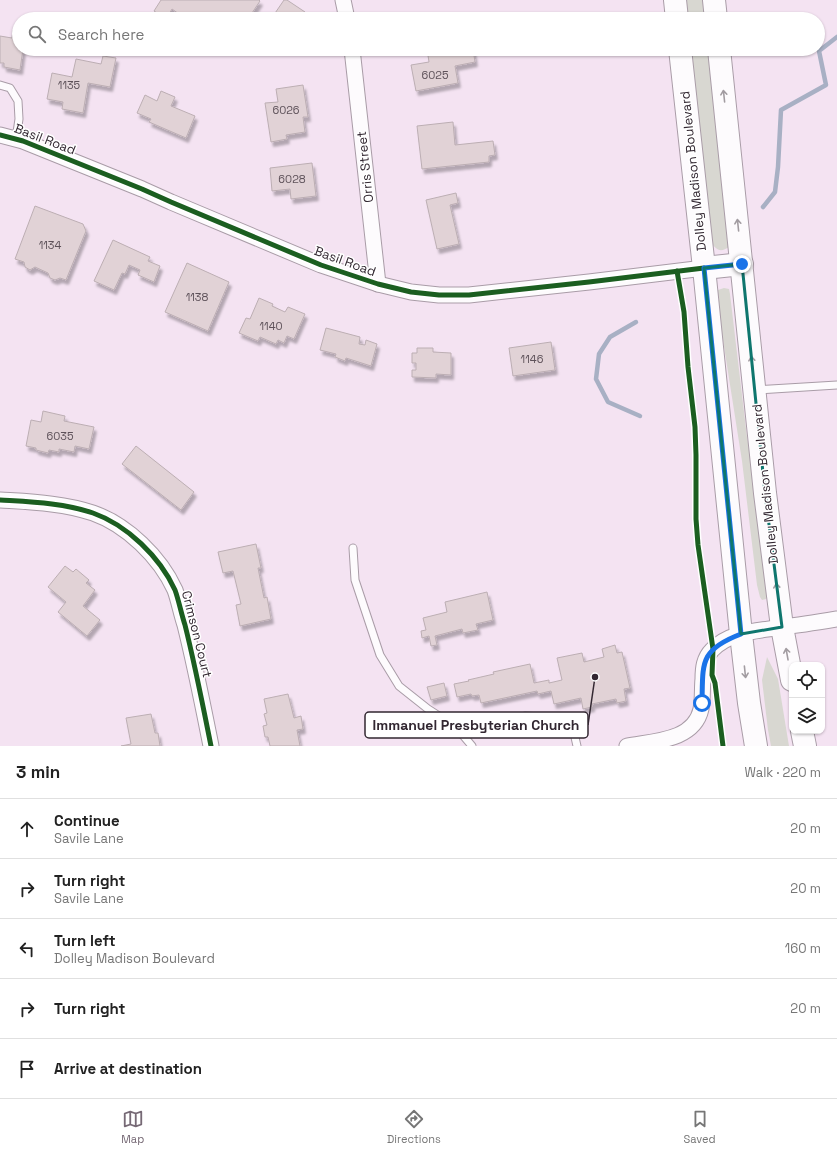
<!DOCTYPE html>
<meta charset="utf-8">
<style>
body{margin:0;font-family:"Space Grotesk",sans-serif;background:#f2f2f2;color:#222}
.controls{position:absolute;right:12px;bottom:12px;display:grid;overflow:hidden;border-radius:8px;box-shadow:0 1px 3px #0004}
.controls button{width:36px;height:36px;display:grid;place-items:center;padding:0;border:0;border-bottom:1px solid #e0e0e0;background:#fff;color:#222;font:20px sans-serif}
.stop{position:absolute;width:12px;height:12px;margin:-9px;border:3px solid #1a73e8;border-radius:50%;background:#fff}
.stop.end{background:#1a73e8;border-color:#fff;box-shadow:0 1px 4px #0008}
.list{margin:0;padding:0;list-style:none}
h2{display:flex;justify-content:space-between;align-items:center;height:52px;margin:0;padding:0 16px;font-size:17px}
h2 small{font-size:13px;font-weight:400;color:#767676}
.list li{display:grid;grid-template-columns:26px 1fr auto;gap:12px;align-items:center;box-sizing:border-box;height:60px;padding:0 16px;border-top:1px solid #e0e0e0}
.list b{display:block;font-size:15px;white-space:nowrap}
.list p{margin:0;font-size:13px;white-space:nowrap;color:#767676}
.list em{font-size:13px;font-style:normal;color:#767676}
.icon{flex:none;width:22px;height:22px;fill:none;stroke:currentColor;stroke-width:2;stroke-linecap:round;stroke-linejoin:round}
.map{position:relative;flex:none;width:837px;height:746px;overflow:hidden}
.search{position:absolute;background:#fff;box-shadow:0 1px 3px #0004;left:12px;right:12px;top:12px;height:44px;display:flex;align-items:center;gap:10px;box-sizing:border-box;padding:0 14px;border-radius:22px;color:#767676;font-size:15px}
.sheet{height:352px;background:#fff}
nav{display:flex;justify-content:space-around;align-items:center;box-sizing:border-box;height:56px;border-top:1px solid #e0e0e0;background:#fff;font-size:11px;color:#767676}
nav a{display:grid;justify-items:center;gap:2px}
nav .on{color:#766975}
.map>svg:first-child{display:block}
</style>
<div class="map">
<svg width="837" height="746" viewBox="0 0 837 746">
<defs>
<filter id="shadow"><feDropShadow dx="2.5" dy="4.5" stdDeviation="1" flood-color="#0004"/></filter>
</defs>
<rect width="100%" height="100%" fill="#f4e3f2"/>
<g fill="#d8d7d1">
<polygon points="685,0 707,0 709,19 687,19"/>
<path d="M 690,49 L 712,49 L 731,246 C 720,253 717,251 710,241 Z"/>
<polygon points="724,288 729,289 730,294 747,437 763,533 769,594 766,599 762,600 760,597 757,585 742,461 717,302 718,290"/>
<polygon points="767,657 778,679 789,746 771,746 768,730 762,680"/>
</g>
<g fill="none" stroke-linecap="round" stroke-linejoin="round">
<g stroke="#a8b0c4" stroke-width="4.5">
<polyline points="763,207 775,192 778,167 781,110 826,85 819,51 837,37"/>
<polyline points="636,322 610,337 599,354 596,379 608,402 640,416"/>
</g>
</g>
<g fill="#e1d2d6" stroke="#bcaeb3" filter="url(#shadow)">
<polygon points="161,0 259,0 260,1 248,19 186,19 172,9 166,19 154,11"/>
<polygon points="284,0 287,0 305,12 301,19 271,19"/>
<polygon points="13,30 19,31 19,49 23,49 20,70 4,67 4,63 0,63 0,36 12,38"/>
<polygon points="427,49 473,49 475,62 455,66 458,83 416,91 411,65 429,62"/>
<polygon points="103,56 116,58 110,87 88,83 83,113 62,109 63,102 47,99 52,73 72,77 76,59 101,64"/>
<polygon points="303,85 308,117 303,117 305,132 286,135 287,139 271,142 265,103 278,102 276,89"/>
<polygon points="161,91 175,97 171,106 195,116 186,138 149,122 151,119 137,113 145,95 157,101"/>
<polygon points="453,122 455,145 493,141 495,155 489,156 489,162 422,169 417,126"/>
<polygon points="312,163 316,196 291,199 290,189 272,191 270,168"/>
<polygon points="456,193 458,203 450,205 459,244 437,249 426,200"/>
<polygon points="35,206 83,224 86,231 66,280 60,278 55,280 50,278 48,273 35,267 30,270 25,267 24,262 15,259"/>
<polygon points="113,240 150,257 148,261 160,266 154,282 138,275 140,270 129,265 125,274 122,273 114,290 94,281"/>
<polygon points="187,263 229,282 208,331 165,312"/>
<polygon points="259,298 273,304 272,306 285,312 288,307 305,314 294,339 287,336 284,343 278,340 276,344 260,337 258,341 239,333 246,318 250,319"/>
<polygon points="326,328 360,337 359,344 365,345 366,340 377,344 371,366 346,358 345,361 335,357 336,354 320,350"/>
<polygon points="551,342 555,370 513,376 509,348"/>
<polygon points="417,348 433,348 433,352 451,353 451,375 436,374 436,378 412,377 412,370 416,370 416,363 412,363 412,353 417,353"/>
<polygon points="43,411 65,416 64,421 94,427 89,449 75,446 74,452 59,449 59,452 49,450 48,453 36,450 36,448 26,446 31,420 41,422"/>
<polygon points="136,446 194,492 181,510 122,464"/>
<polygon points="256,544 261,568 258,568 264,598 267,597 271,619 240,626 236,605 241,604 233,571 223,573 218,552"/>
<polygon points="65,566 73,572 76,569 89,580 86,583 95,590 83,606 100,620 87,636 58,612 66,602 48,587"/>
<polygon points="487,592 493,620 476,624 478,630 463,633 462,629 435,636 437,645 431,646 429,636 422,638 421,631 426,630 423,618 447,612 445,602"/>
<polygon points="615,645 617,653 622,652 630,688 624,689 626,701 617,703 616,699 592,704 592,707 583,709 581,698 554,704 551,691 538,694 537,691 481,703 479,695 472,696 471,694 457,697 454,684 469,681 468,680 494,674 493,672 530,664 534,683 549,680 549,683 562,680 557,658 582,653 584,662 604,657 602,649"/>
<polygon points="444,683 447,696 431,700 427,687"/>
<polygon points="288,694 294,718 301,716 303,729 297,730 300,746 270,746 268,737 265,737 263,726 267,725 264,714 267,713 264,699"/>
<polygon points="151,714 155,733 158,733 160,746 121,746 131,744 126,718"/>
</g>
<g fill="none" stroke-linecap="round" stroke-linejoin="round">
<defs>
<g id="lane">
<polyline points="0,85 10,88 18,101 19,119 16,139"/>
<polyline points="756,390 837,385"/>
<polyline points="353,548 355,580 380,655 399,686 428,709 456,727 472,746"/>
<polyline points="462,734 525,716 557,718 574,733 577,746"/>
</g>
<g id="street">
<polyline points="343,0 347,19"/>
<polyline points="352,49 378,284"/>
<polyline points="0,135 23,141 142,189 171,202 321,265 378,284 411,292 439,295 469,295 589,282 704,268"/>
<path d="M 0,500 C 31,502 63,503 93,513 C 127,525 160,557 175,590 C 179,601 181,613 185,625 C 195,665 203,706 211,746"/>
<path d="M 627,746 C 654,741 694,741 701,709 C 703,699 702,688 703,679 C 703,668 704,658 712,650 C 730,631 758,631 783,627 C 801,625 819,622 837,619"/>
</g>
<g id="primary">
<polyline points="675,0 677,19"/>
<polyline points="714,0 716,19"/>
<polyline points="680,49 704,268 741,634 749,703 756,746"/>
<polyline points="719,49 765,493 782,627 792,680"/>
<polyline points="704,268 742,264"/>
<polyline points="802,731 805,746"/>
</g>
</defs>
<use href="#lane" stroke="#a99ca7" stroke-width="9"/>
<use href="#street" stroke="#a99ca7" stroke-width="17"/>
<use href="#primary" stroke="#a99ca7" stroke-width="24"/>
<use href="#lane" stroke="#fdfbfd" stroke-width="7"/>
<use href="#street" stroke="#fdfbfd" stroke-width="15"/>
<use href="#primary" stroke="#fdfbfd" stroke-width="22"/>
<defs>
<g id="cycleway">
<polyline points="0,135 23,141 142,189 171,202 321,265 378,284 411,292 439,295 469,295 589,282 704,268"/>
<polyline points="677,271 684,312 688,367 695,427 696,455 696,519 698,545 713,649 712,675 715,683 723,746"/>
<path d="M 0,500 C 31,502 63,503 93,513 C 127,525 160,557 175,590 C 179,601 181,613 185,625 C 195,665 203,706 211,746"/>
</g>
</defs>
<use href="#cycleway" stroke="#fff" stroke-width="8"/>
<use href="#cycleway" stroke="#1b5e20" stroke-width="5"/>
</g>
<defs><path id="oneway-shaft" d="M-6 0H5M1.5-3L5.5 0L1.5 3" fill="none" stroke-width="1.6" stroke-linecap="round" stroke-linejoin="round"/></defs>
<g stroke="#a29ca1">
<use href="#oneway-shaft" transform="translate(724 96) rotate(-96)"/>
<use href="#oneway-shaft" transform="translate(738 225) rotate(-96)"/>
<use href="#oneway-shaft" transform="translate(752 362) rotate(-96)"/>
<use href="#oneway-shaft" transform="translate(777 589) rotate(-98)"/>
<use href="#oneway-shaft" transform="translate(787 654) rotate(-100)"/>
<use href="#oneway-shaft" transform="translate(745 672) rotate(84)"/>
</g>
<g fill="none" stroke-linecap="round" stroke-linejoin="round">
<path stroke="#1a73e8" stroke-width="5" d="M 702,703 C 703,663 699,650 741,634 L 704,268 L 742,264"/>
</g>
<path fill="none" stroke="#0f766e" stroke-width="3" stroke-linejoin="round" d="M 742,264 L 765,493 L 782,627 L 741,634 L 704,268 Z"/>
<g text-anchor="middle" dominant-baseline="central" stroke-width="3" stroke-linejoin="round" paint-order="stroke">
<g font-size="11" fill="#5e525a">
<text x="435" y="75">6025</text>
<text x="69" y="85">1135</text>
<text x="286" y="110">6026</text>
<text x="292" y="179">6028</text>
<text x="50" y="245">1134</text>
<text x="197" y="297">1138</text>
<text x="271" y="326">1140</text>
<text x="532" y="359">1146</text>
<text x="60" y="436">6035</text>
</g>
<g font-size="13" fill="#322731" stroke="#fff">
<text transform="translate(45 139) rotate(21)">Basil Road</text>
<text transform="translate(365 167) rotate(-96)">Orris Street</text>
<text transform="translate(693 171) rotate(-96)">Dolley Madison Boulevard</text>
<text transform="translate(345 261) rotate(20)">Basil Road</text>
<text transform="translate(765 484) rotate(-96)">Dolley Madison Boulevard</text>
<text transform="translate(197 634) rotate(76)">Crimson Court</text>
</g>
</g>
<path fill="none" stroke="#322731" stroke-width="1.5" d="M595 677L588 725"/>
<circle fill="#322731" stroke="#fff" stroke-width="1.5" cx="595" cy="677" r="4"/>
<rect fill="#fff" stroke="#322731" stroke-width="1.5" x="365" y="712" width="223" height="26" rx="4"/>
<g font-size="14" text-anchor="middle" font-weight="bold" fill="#322731">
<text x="476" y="730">Immanuel Presbyterian Church</text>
</g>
</svg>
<div class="controls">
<button><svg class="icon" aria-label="locate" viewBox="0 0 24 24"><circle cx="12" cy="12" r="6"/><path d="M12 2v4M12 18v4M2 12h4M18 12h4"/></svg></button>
<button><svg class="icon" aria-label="layers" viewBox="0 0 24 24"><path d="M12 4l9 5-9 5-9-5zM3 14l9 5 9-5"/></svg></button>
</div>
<div class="stop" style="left:702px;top:703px"></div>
<div class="stop end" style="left:742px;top:264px"></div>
<div class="search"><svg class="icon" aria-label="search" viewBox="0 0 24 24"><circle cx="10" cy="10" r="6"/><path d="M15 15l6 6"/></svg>Search here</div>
</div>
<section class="sheet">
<h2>3 min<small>Walk · 220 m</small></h2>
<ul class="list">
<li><svg class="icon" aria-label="ahead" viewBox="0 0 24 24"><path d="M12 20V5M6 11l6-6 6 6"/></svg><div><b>Continue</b><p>Savile Lane</p></div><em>20 m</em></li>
<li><svg class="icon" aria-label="right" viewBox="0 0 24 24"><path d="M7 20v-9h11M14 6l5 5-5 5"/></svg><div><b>Turn right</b><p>Savile Lane</p></div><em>20 m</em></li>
<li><svg class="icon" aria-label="left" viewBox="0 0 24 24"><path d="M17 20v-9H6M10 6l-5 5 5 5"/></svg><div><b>Turn left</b><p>Dolley Madison Boulevard</p></div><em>160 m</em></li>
<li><svg class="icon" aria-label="right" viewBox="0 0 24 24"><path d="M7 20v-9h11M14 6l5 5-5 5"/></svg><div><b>Turn right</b></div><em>20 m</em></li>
<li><svg class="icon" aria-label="arrive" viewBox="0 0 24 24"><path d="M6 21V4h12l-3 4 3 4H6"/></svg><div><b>Arrive at destination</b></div></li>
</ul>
</section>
<nav>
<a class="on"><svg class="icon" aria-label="map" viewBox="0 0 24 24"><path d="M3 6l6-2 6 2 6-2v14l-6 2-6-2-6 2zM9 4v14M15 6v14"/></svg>Map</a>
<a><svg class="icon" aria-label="directions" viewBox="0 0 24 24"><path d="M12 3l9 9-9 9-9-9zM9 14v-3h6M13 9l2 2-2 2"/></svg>Directions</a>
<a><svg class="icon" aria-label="saved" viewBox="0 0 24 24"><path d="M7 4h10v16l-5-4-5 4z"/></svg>Saved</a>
</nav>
